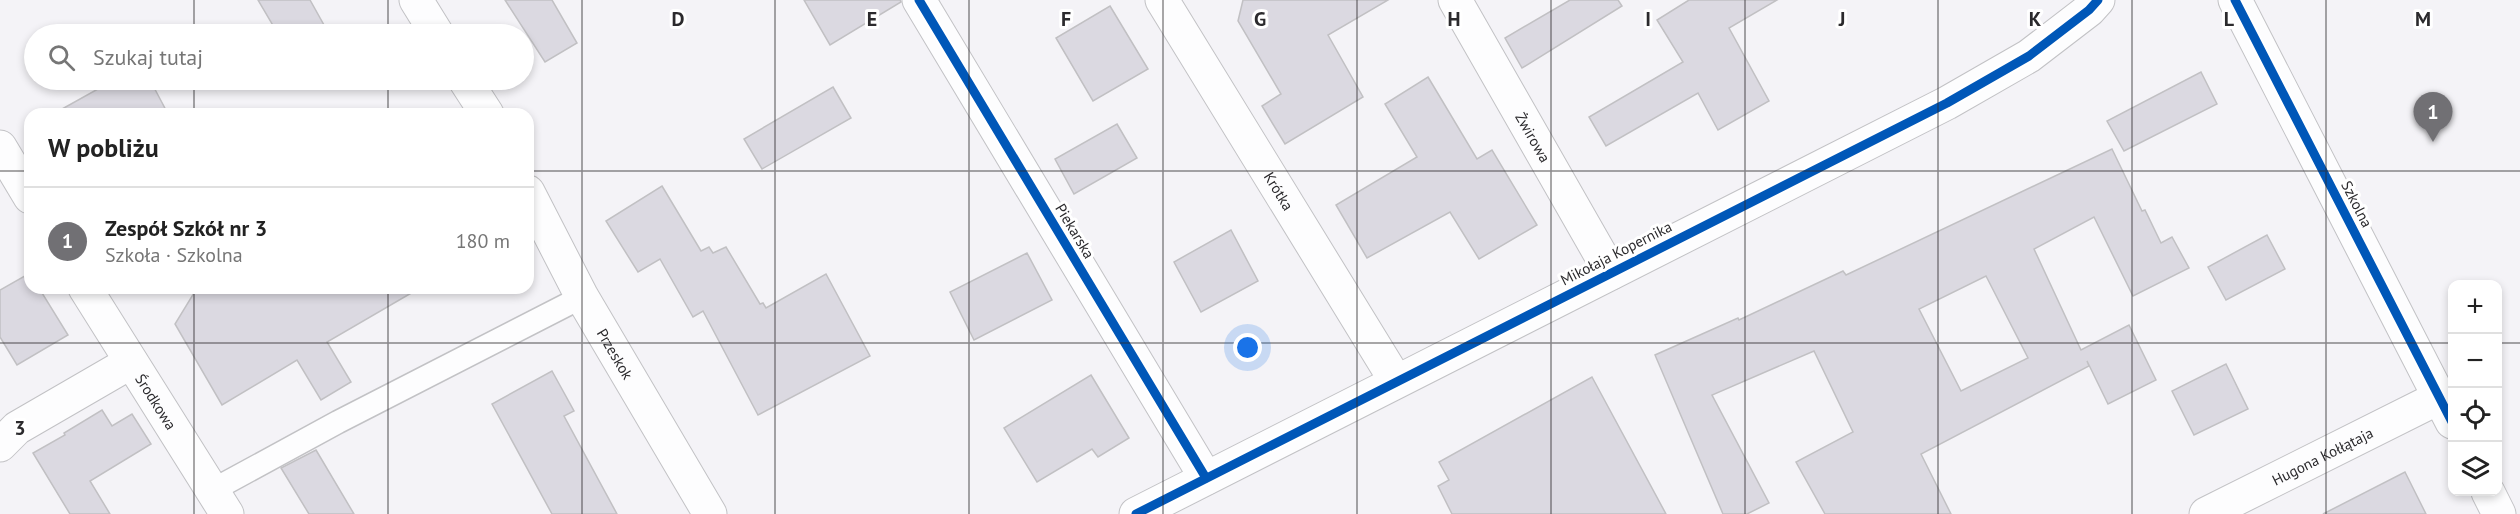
<!DOCTYPE html>
<html lang="pl">
<meta charset="utf-8">
<style>
body{margin:0;font-family:"PT Sans",sans-serif;background:#f2f2f2;color:#222}
.controls{position:absolute;right:18px;bottom:18px;display:grid;overflow:hidden;border-radius:12px;box-shadow:0 3px 9px #0003}
.controls button{width:54px;height:54px;display:grid;place-items:center;padding:0;border:0;border-bottom:2px solid #e0e0e0;background:#fff;color:#222;font:30px sans-serif}
.you{position:absolute;left:1248px;top:348px;width:21px;height:21px;margin:-15px;border:4px solid #fff;border-radius:50%;background:#1a73e8;box-shadow:0 0 0 9px #1a73e833}
.badge{display:grid;place-items:center;width:39px;height:39px;border-radius:50%;background:#717074;color:#fff;font-size:20px;font-weight:700}
.pin{position:absolute;translate:-50% -50px;filter:drop-shadow(0 2px 3px #0008)}
.pin::after{content:'';position:absolute;top:32px;width:21px;height:18px;background:inherit;clip-path:polygon(0 0,100% 0,50% 100%)}
.list{margin:0;padding:0;list-style:none}
h2{display:flex;justify-content:space-between;align-items:center;height:78px;margin:0;padding:0 24px;font-size:26px}
h2 small{font-size:20px;font-weight:400;color:#767676}
.list li{display:grid;grid-template-columns:39px 1fr auto;gap:18px;align-items:center;box-sizing:border-box;height:108px;padding:0 24px;border-top:2px solid #e0e0e0}
.list b{display:block;font-size:22px;white-space:nowrap}
.list p{margin:0;font-size:20px;white-space:nowrap;color:#767676}
.list em{font-size:20px;font-style:normal;color:#767676}
.icon{flex:none;width:33px;height:33px;fill:none;stroke:currentColor;stroke-width:2;stroke-linecap:round;stroke-linejoin:round}
.map{position:relative;flex:none;width:2520px;height:514px;overflow:hidden}
.search{position:absolute;background:#fff;box-shadow:0 3px 9px #0003;left:24px;top:24px;width:510px;height:66px;display:flex;align-items:center;gap:15px;box-sizing:border-box;padding:0 21px;border-radius:33px;color:#767676;font-size:22px}
.panel{position:absolute;background:#fff;box-shadow:0 3px 9px #0003;left:24px;top:108px;width:510px;height:186px;border-radius:18px}
.map>svg:first-child{display:block}
</style>
<div class="map">
<svg width="2520" height="514" viewBox="0 0 2520 514">
<rect width="100%" height="100%" fill="#f4f3f7"/>
<g fill="#dbd9e1" stroke="#c1c0c3" stroke-width="1.5" fill-rule="evenodd">
<polygon points="258,0 310,0 329,34 278,34"/>
<polygon points="505,0 552,0 577,43 545,62"/>
<polygon points="804,0 900,0 901,2 830,45"/>
<polygon points="1243,0 1388,0 1328,35 1363,97 1285,144 1262,106 1281,94 1238,21"/>
<polygon points="1570,0 1618,0 1622,6 1522,68 1505,38"/>
<polygon points="1689,0 1777,0 1729,28 1769,101 1718,130 1698,93 1606,146 1589,117 1683,62 1657,20"/>
<polygon points="1110,6 1148,69 1093,101 1056,38"/>
<polygon points="2201,72 2217,104 2124,151 2107,121"/>
<polygon points="1428,77 1477,159 1492,150 1537,225 1479,259 1450,212 1367,258 1336,205 1417,157 1385,104"/>
<polygon points="114,80 150,80 168,114 53,114"/>
<polygon points="833,87 851,118 762,169 744,139"/>
<polygon points="1117,124 1137,158 1074,194 1055,159"/>
<path d="M 2112,149 L 2142,211 L 2145,210 L 2161,243 L 2172,237 L 2189,268 L 2133,296 L 2094,217 L 2034,249 L 2081,350 L 2129,325 L 2156,380 L 2108,404 L 2087,361 L 2089,366 L 1921,454 L 1951,514 L 1825,514 L 1796,462 L 1853,432 L 1814,351 L 1712,395 L 1769,503 L 1747,514 L 1723,514 L 1655,355 L 1738,318 L 1739,320 L 1843,271 L 1846,275 ZM 1986,276 L 2028,358 L 1961,391 L 1919,309 Z"/>
<polygon points="662,186 701,251 709,247 713,253 726,247 760,304 763,303 766,308 826,274 870,356 758,415 703,311 693,317 660,259 638,272 606,221"/>
<polygon points="1231,230 1258,281 1201,312 1174,262"/>
<polygon points="2267,235 2285,269 2226,300 2208,267"/>
<polygon points="1027,253 1052,300 974,340 950,292"/>
<polygon points="30,273 30,288 39,288 68,335 17,365 0,337 0,290"/>
<polygon points="197,288 420,288 327,342 351,382 321,400 297,360 222,405 175,324"/>
<polygon points="2226,364 2248,409 2194,435 2172,391"/>
<polygon points="552,371 574,411 564,416 617,514 552,514 492,404"/>
<polygon points="1091,375 1129,438 1098,457 1092,449 1037,482 1004,428"/>
<polygon points="1592,377 1666,514 1452,514 1438,486 1449,480 1439,462"/>
<polygon points="102,410 112,426 132,414 151,444 90,481 110,514 70,514 33,453 65,435 64,433"/>
<polygon points="316,450 354,514 309,514 281,468"/>
<polygon points="2405,472 2426,514 2323,514"/>
</g>
<g fill="none" stroke-linecap="round" stroke-linejoin="round">
<defs>
<polyline id="lane" points="213,490 338,422 582,297"/>
<g id="street">
<polyline points="416,0 437,34"/>
<polyline points="919,0 1206,478"/>
<path id="s1" d="M 1162,0 L 1396,381"/>
<path id="s2" d="M 1455,0 L 1611,273"/>
<polyline points="2235,0 2452,422"/>
<polyline points="465,80 487,114"/>
<polyline points="0,147 30,197"/>
<path id="s3" d="M 528,192 L 582,297 L 710,514"/>
<path id="s4" d="M 85,288 L 227,514"/>
<polyline points="0,445 17,428 131,362"/>
<polyline points="2488,492 2499,514"/>
<path id="s5" d="M 2206,514 L 2440,397"/>
</g>
<polyline id="secondary" points="1136,514 1947,103 2029,56 2089,10 2098,0"/>
</defs>
<use href="#lane" stroke="#c2c2c5" stroke-width="25"/>
<use href="#street" stroke="#c2c2c5" stroke-width="35"/>
<use href="#secondary" stroke="#c2c2c5" stroke-width="35"/>
<use href="#lane" stroke="#fdfdfe" stroke-width="22"/>
<use href="#street" stroke="#fdfdfe" stroke-width="33"/>
<use href="#secondary" stroke="#fdfdfe" stroke-width="33"/>
<defs>
<g id="cycleway">
<polyline points="919,0 1206,478"/>
<polyline points="2235,0 2452,422"/>
<polyline points="1136,514 1947,103 2029,56 2089,10 2098,0"/>
</g>
</defs>
<use href="#cycleway" stroke="#fff" stroke-width="13"/>
<use href="#cycleway" stroke="#0057b8" stroke-width="9"/>
</g>
<path fill="none" stroke="#2b2a2d" stroke-width="1.5" stroke-opacity="0.55" d="M 194,0 L 194,34M 388,0 L 388,34M 582,0 L 582,514M 775,0 L 775,514M 969,0 L 969,514M 1163,0 L 1163,514M 1357,0 L 1357,514M 1551,0 L 1551,514M 1745,0 L 1745,514M 1938,0 L 1938,514M 2132,0 L 2132,514M 2326,0 L 2326,514M 194,80 L 194,114M 388,80 L 388,114M 0,171 L 30,171M 528,171 L 2520,171M 194,288 L 194,514M 388,288 L 388,514M 0,343 L 2452,343M 2498,343 L 2520,343"/>
<g text-anchor="middle" dominant-baseline="central" stroke-width="6" stroke-linejoin="round" paint-order="stroke">
<g font-size="15" fill="#2b2a2d" stroke="#fff">
<text stroke="none"><textPath href="#s2" startOffset="158">Żwirowa</textPath></text>
<text stroke="none"><textPath href="#s1" startOffset="224">Krótka</textPath></text>
<text transform="translate(2357 204) rotate(63)">Szkolna</text>
<text transform="translate(1075 231) rotate(59)">Piekarska</text>
<text transform="translate(1616 253) rotate(-27)">Mikołaja Kopernika</text>
<text stroke="none"><textPath href="#s3" startOffset="184">Przeskok</textPath></text>
<text stroke="none"><textPath href="#s4" startOffset="134">Środkowa</textPath></text>
<text stroke="none"><textPath href="#s5" startOffset="130">Hugona Kołłątaja</textPath></text>
</g>
</g>
<g font-size="20" text-anchor="middle" font-weight="bold" fill="#2b2a2d" stroke="#fff" stroke-width="6" stroke-linejoin="round" paint-order="stroke">
<text x="678" y="26">D</text>
<text x="872" y="26">E</text>
<text x="1066" y="26">F</text>
<text x="1260" y="26">G</text>
<text x="1454" y="26">H</text>
<text x="1648" y="26">I</text>
<text x="1842" y="26">J</text>
<text x="2035" y="26">K</text>
<text x="2229" y="26">L</text>
<text x="2423" y="26">M</text>
<text x="20" y="435">3</text>
</g>
</svg>
<div class="controls">
<button>+</button>
<button>−</button>
<button><svg class="icon" aria-label="locate" viewBox="0 0 24 24"><circle cx="12" cy="12" r="6"/><path d="M12 2v4M12 18v4M2 12h4M18 12h4"/></svg></button>
<button><svg class="icon" aria-label="layers" viewBox="0 0 24 24"><path d="M12 4l9 5-9 5-9-5zM3 14l9 5 9-5"/></svg></button>
</div>
<div class="you"></div>
<div class="pin badge" style="left:2433px;top:142px">1</div>
<div class="search"><svg class="icon" aria-label="search" viewBox="0 0 24 24"><circle cx="10" cy="10" r="6"/><path d="M15 15l6 6"/></svg>Szukaj tutaj</div>
<section class="panel">
<h2>W pobliżu<small></small></h2>
<ul class="list">
<li><span class="badge">1</span><div><b>Zespół Szkół nr 3</b><p>Szkoła · Szkolna</p></div><em>180 m</em></li>
</ul>
</section>
</div>
